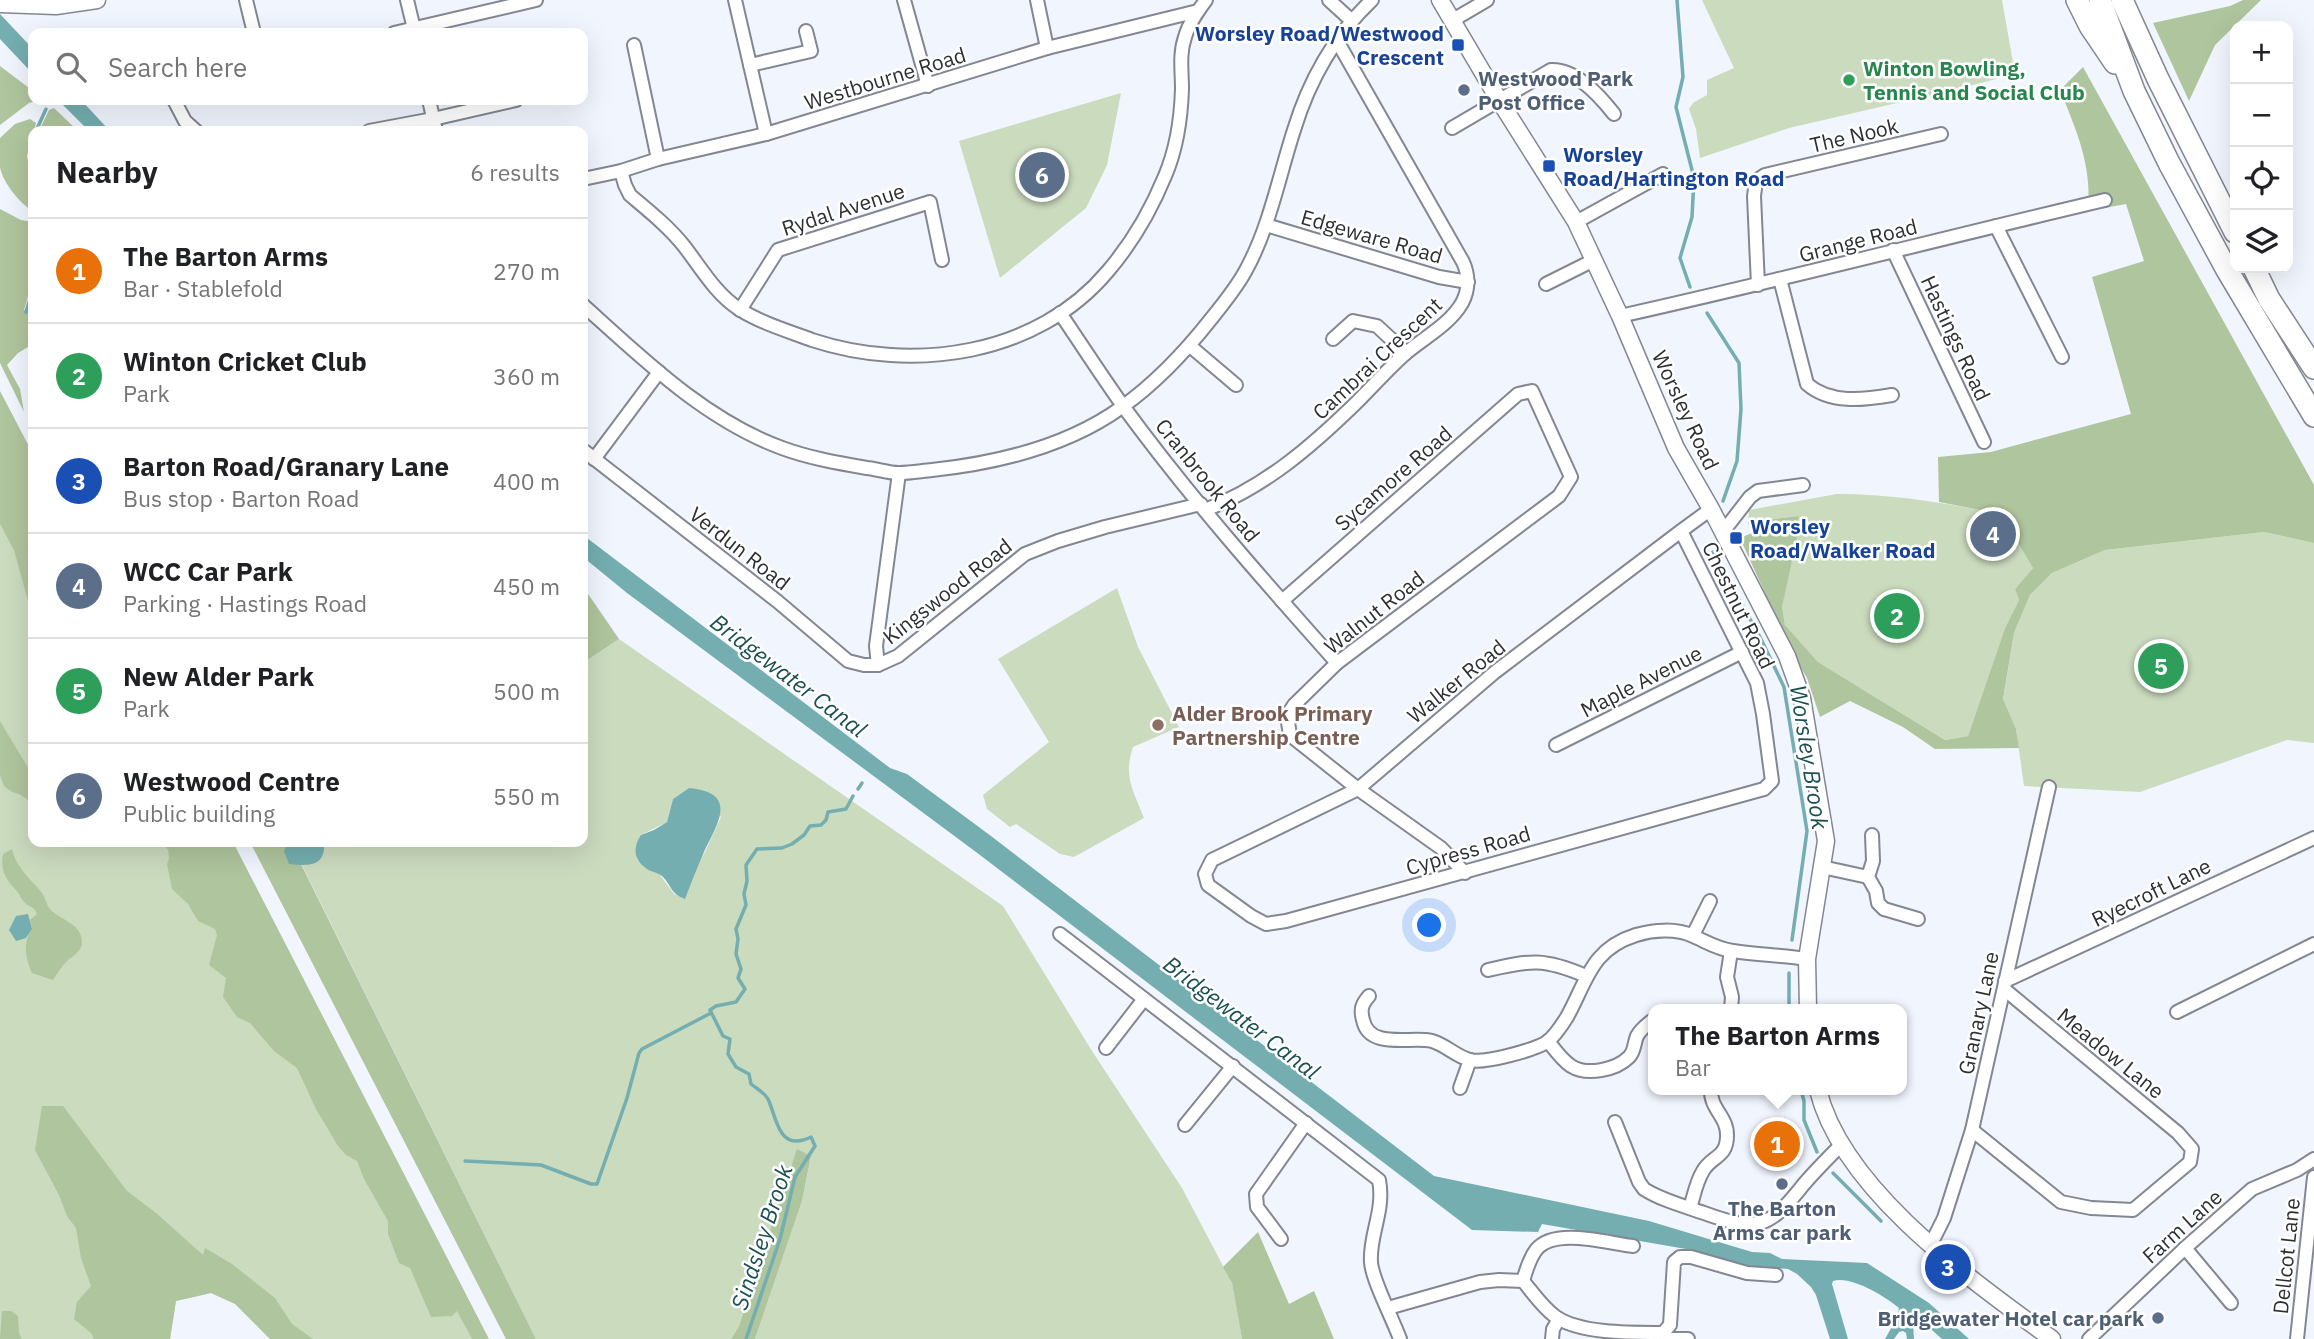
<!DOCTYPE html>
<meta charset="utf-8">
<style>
body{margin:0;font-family:"IBM Plex Sans",sans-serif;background:#f6f6f6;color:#202124}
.controls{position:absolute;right:21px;top:21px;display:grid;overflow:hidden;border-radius:14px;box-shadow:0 7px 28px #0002}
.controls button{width:63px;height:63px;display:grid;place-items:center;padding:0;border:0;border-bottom:2px solid #e0e0e0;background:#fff;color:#202124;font:35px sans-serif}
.you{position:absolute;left:1430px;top:926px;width:24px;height:24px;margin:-18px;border:5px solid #fff;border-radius:50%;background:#1a73e8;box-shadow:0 0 0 10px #1a73e833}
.badge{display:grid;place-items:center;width:46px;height:46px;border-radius:50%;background:#5d602e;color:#fff;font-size:23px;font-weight:700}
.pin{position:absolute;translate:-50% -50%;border:4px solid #fff;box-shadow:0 2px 7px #0006}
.popup{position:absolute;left:1648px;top:1004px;width:259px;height:91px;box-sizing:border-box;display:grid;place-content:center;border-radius:14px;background:#fff;filter:drop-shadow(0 2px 5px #0005);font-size:23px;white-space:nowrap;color:#757577}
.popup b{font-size:26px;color:#202124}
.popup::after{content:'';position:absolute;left:50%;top:100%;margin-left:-14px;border:14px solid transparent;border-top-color:#fff}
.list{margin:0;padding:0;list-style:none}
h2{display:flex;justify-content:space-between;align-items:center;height:91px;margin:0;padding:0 28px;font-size:30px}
h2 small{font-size:23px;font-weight:400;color:#757577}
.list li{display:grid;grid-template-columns:46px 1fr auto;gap:21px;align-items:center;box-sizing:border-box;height:105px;padding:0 28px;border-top:2px solid #e0e0e0}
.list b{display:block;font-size:26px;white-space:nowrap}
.list p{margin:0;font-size:23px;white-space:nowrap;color:#757577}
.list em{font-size:23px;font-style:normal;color:#757577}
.icon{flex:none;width:38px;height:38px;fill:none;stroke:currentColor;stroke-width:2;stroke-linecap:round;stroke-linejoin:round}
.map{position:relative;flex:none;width:2314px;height:1339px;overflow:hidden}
.search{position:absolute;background:#fff;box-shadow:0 7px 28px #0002;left:28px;top:28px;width:560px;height:77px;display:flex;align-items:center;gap:18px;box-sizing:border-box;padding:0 24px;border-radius:14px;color:#757577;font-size:26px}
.panel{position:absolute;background:#fff;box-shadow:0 7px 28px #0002;left:28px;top:126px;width:560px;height:721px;border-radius:14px}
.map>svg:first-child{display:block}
</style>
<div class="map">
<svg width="2314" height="1339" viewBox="0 0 2314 1339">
<rect width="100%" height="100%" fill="#f1f5fe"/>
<g fill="#cbdbbe" fill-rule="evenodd">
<polygon points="1702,0 2002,0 2015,74 1969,86 1969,88 1949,91 1789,128 1700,158 1696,129 1689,109 1693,103 1707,95 1707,80 1734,68"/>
<polygon points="1121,93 1107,165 1086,208 1000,278 959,141"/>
<polygon points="0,417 33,482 33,842 218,842 472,1339 270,1339 236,1304 211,1293 176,1301 170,1339 0,1339"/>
<path d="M 1837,494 C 1893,494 1946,503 2001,514 L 2033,568 L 2015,589 L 2019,600 L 2005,628 L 1968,736 L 1945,740 L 1818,662 L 1785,625 L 1782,607 L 1798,516 L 1748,522 L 1749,510 Z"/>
<polygon points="2264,532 2314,543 2314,743 2287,740 2140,792 2024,786 2016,729 2003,700 2014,633 2030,595 2052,573 2105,550"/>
<path d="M 1117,588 L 1138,647 L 1179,727 L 1133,747 C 1123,777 1133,789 1144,818 L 1074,857 L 1060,854 L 1016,824 L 1010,827 L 987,809 L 983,795 L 1049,742 L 998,659 Z"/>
<path d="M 619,639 L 1003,906 L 1092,1051 L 1182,1188 L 1232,1283 L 1242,1339 L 755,1339 L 802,1201 L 811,1157 L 798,1150 L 739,1326 L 731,1339 L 536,1339 L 296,853 L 313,842 L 583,842 L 583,663 ZM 689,788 L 721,817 L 704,854 L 675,895 L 660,875 L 641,835 L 667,822 L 673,799 Z"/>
</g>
<g fill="#afc59d">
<polygon points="2243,0 2261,0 2215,45 2189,101 2153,23 2230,6"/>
<polygon points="0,66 33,91 33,100 39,100 29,103 0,125"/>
<path d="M 2083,67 L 2314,485 L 2314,543 L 2264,532 L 2105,550 L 2052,573 L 2030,595 L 2014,633 L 2003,699 L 2016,729 L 2019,748 L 1935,749 L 1903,727 L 1850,701 L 1820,717 L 1807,678 L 1792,653 L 1740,538 L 1752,533 L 1748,522 L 1798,516 L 1799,528 L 1782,607 L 1785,625 L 1818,662 L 1945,740 L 1968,736 L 2005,628 L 2019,600 L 2015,589 L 2033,568 L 2001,514 L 1939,502 L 1938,457 L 1991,452 L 2131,414 L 2092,277 L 2144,261 L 2126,204 L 2088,211 C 2092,165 2077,132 2060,90 Z"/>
<polygon points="54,108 78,131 39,131 49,110"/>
<path d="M 30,119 L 36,123 L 27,156 L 33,189 L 33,211 C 20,204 2,181 0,167 C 0,158 0,147 0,138 L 15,124 Z"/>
<polygon points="0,209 21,220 33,222 33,280 24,310 29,313 33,299 33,344 18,353 7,365 20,389 24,412 0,363"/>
<polygon points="0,391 33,454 33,606 28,601 14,550 0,524"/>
<polygon points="583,573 585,575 586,591 619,639 583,663"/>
<polygon points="0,721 33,776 33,803 19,794 12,792 4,786 0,775"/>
<polygon points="162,842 233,842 489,1339 472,1339 457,1311 452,1316 431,1317 410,1268 399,1263 388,1234 388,1221 364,1179 357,1161 346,1155 338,1146 316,1109 297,1068 274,1051 250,1023 237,1017 223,997 226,978 209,965 217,935 215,929 198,921 188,904 172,889 167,864 169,858 168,850"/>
<polygon points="250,842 313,842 296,854 536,1339 506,1339"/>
<path d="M 12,849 C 16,868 31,879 42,893 C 45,898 46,903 49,908 C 59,920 82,923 82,942 C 82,952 72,956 66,962 C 61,967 57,974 53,980 L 32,973 C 26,958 22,944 32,929 L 30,920 L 37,914 C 34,906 30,908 25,903 C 21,899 19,893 15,889 C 5,879 0,868 3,854 Z"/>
<polygon points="42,1106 63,1106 127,1191 156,1213 203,1255 205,1248 232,1264 275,1298 292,1324 313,1339 270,1339 235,1304 211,1293 176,1301 170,1339 94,1339 91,1333 74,1319 77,1302 91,1286 81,1258 76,1228 67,1216 59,1195 35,1150"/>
<polygon points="797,1149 811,1156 802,1201 755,1339 731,1339 739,1326"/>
<polygon points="1258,1232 1289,1304 1314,1291 1334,1339 1242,1339 1232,1283 1223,1267"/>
<polygon points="2,1311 11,1311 18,1316 19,1333 22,1339 0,1339"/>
</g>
<g fill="#74aeb0">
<polygon points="0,14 33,49 33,74 0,39"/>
<polygon points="58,100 81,100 110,131 89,131"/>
<path d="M 583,535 L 890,768 L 907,774 L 991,836 L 1434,1176 L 1649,1221 L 1752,1252 L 1770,1253 L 1782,1259 L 1867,1263 L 1929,1303 L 1969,1339 L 1942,1339 L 1924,1323 L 1916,1321 L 1913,1324 L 1914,1339 L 1907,1339 L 1906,1333 L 1903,1331 L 1899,1332 L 1894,1339 L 1885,1339 L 1897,1318 L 1899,1308 C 1885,1296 1850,1275 1833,1281 L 1832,1284 L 1848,1339 L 1830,1339 L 1816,1295 L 1811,1287 L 1797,1274 L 1788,1269 L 1748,1266 L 1686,1249 L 1542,1224 L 1538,1232 L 1472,1230 L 976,852 L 627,593 L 583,557 Z"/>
<path d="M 689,788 C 739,793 718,823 704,852 C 697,868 691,883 685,899 C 670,893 672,886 662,876 C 657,872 651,872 647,869 C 633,859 633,847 641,835 L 654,830 L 667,822 L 673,799 Z"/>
<path d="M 288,842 L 324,842 C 326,867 308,866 289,864 L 284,851 Z"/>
<polygon points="28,914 32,929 26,938 16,941 9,930 16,916"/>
</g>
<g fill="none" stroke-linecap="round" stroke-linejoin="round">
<g stroke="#74aeb0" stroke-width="3.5">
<polyline points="1677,0 1683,77 1676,107 1694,178 1692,217 1680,258 1690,287"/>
<polyline points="36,131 46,109"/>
<polyline points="33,142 30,156 33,179"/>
<polyline points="26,312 33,289"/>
<polyline points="1707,313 1739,363 1741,409 1737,461 1723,501"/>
<polyline points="1713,552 1760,637 1784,687 1807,831 1792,940"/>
<polyline points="858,789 862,783"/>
<polyline points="1789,1009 1789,973"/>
<polyline points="1801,1090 1804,1101 1804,1120 1817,1152"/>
<polyline points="465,1161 541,1165 591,1184 597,1184 627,1098 639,1053 642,1049 711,1013"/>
<polyline points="1833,1173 1881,1221"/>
<polyline points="1939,1270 1959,1286"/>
<path d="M 746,1339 L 780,1239 L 795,1177 L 815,1146 L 811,1137 C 778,1153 777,1118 768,1099 C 764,1092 757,1089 751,1084 L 749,1074 L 736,1067 L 728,1054 L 730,1039 L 723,1036 L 710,1010 L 716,1006 L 736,1002 L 745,989 L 738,978 L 741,969 L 736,954 L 738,939 L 736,929 L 746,905 L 744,894 L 747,881 L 746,865 L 757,849 L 782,848 L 792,844 L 804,835 L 810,826 L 821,825 L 826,820 L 828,812 L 846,809 L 853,796"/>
</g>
<defs>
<g id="minor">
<polyline points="246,0 254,33"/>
<polyline points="407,0 415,33"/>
<polyline points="735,0 766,134"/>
<polyline points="904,0 928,86"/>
<polyline points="1037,0 1047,48"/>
<polyline points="1329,0 1351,20"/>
<polyline points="1453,20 1487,0"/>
<polyline points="394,33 536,0"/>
<polyline points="634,45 658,159"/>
<polyline points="750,65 811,51 806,31"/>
<polyline points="174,100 185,121 196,131"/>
<polyline points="429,100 436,131"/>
<path d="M 1452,128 L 1551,70 C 1576,69 1599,95 1614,114"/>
<polyline points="369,131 433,119 516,100"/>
<path d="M 621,171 L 625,185 L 630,195 C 649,211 669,227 684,246 C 701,268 715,293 739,309 C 761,323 788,331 812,340 C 912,373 1037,356 1108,271 C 1132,243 1151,210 1165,176 C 1177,148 1181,120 1182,89 C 1182,71 1179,54 1185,37 C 1189,23 1198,11 1206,0"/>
<polyline points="583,179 621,171 658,159 766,134 1047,48 1198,11"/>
<polyline points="1576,222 1663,174"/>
<polyline points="1266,225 1439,277 1468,282"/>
<polyline points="1996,226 2062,357"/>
<polyline points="1893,250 1984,442"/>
<path d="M 1780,279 L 1807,384 C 1830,404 1863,400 1892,395"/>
<polyline points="1546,284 1592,261"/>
<polyline points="1758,285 1754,196 1756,181 1765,175 1941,134"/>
<path d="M 583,305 C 642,358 705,420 782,448 C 809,458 838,463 867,468 C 877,469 889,473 899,473 C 910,473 921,471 932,470 C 998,463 1068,446 1122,407 C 1157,382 1185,352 1211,319 C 1224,303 1237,287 1246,270 C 1270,226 1279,176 1294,130 C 1309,81 1335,35 1372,0"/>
<polyline points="740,310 778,250 930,202 942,260"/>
<path d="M 1060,313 C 1081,344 1101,375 1123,406 C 1188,495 1263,580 1337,663"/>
<path d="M 1620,316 C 1782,280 1943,238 2105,200"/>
<polyline points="1333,339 1353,321 1377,326 1406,353"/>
<polyline points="1190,346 1236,385"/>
<polyline points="583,450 777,601 848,661 864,665 878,665 898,656 1025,554 1058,541 1105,527 1201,504"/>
<polyline points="594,459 659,372"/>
<path d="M 1205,510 C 1265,487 1312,446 1357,402 C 1373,386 1389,368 1406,353 C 1425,337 1449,325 1462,303 C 1469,290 1469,275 1463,262 L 1336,39"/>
<polyline points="1681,531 1757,683 1763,714 1772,781 1764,789 1286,921 1266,924 1251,916 1208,885 1205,874 1212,860 1358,789 1495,672 1681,531 1711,509"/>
<polyline points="1722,533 1750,497 1758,491 1803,485"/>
<polyline points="1282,601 1518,394 1532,391 1571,477 1559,496 1337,663 1294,705 1287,716 1290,735 1358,789 1441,848 1465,873"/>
<polyline points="878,665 876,646 899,473"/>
<polyline points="1556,745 1742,652"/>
<polyline points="1872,835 1873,861 1868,877 1876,891 1878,903 1884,909 1918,919"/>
<polyline points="1822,867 1868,877"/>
<path d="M 1060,934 L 1379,1180 C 1385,1211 1369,1235 1371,1262 C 1372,1280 1393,1319 1400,1339"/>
<polyline points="1693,935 1710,901"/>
<path d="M 1488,970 C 1531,960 1544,958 1586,976"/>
<polyline points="2005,981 2314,838"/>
<path d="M 1369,996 C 1362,1004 1360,1009 1363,1020 C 1369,1050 1411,1036 1432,1041 C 1446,1045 1457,1057 1470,1060 C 1484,1064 1534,1050 1547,1042 C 1555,1036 1562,1025 1567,1017 C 1587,981 1591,949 1636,935 C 1653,930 1676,928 1693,936 C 1707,942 1717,949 1733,951 C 1757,955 1782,955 1807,959"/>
<polyline points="1731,1009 1732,997 1727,977 1731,951"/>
<polyline points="2177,1012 2314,944"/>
<path d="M 1548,1041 C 1555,1050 1562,1060 1571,1066 C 1587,1076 1616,1070 1629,1057 C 1635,1051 1634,1043 1637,1036 C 1641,1029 1646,1025 1653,1020"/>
<polyline points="1106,1048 1144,999"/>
<polyline points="1460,1088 1470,1060"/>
<path d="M 1615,1122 L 1639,1182 L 1644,1189 C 1661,1200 1684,1206 1704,1213 C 1759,1233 1769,1228 1804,1184 C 1816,1170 1829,1157 1841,1145"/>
<polyline points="1185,1125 1233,1066"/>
<polyline points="1972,1130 2061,1202 2091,1208 2133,1210 2190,1162 2192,1149 2178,1133 2004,989"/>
<path d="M 1690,1208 C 1694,1196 1696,1182 1703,1171 C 1711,1156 1727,1158 1727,1136 C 1728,1117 1710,1109 1711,1090"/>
<polyline points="1281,1239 1257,1207 1256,1194 1306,1123"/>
<polyline points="1931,1244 1944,1218 1972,1130 2049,787"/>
<polyline points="2185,1248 2231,1303"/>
<path d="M 1523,1281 C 1526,1271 1529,1259 1536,1250 C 1554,1227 1607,1243 1633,1246"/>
<path d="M 1388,1308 L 1480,1282 L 1499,1280 L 1523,1281 C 1533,1293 1543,1308 1556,1317 C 1581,1334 1633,1333 1663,1333 L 1670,1325 L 1674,1262 L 1680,1257 L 1691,1257 L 1747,1273 L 1776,1275"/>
<polyline points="1552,1339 1553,1329 1559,1319"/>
<polyline points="1670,1339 1688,1339"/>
<polyline points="2089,1339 2185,1248 2252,1189 2297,1170 2314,1159"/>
<polyline points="2297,1339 2314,1177"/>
</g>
<g id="secondary">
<polyline points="1440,0 1499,100 1576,222 1620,316 1676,448 1711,509 1787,656 1802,698 1826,841 1807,959 1808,1009"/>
<polyline points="0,4 56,6 97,0"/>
<path d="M 1818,1090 C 1843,1191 1972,1280 2052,1339"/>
</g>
<g id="motorway">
<polyline points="2077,0 2090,26 2115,63"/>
<polyline points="2100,0 2134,91 2169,163 2227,270 2314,416"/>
<polyline points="2122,0 2158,79 2235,232"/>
<polyline points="2254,268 2269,299 2314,368"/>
</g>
</defs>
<use href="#minor" stroke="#828791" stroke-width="16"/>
<use href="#secondary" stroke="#828791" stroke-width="19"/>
<use href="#motorway" stroke="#828791" stroke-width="24"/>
<use href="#minor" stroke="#fff" stroke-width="12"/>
<use href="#secondary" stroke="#fff" stroke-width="16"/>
<use href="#motorway" stroke="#fff" stroke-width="21"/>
</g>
<g fill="#1a4fb4" stroke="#fff" stroke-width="2.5">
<rect x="1451" y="38" width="14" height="14" rx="3.5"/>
<rect x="1542" y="159" width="14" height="14" rx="3.5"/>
<rect x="1729" y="531" width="14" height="14" rx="3.5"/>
</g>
<circle fill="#2e9e5b" stroke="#fff" stroke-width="2.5" cx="1849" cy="80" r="7"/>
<g fill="#5c6f8a" stroke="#fff" stroke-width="2.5">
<circle cx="1464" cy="90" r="7"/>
<circle cx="1782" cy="1184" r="7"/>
<circle cx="2158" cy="1318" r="7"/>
</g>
<circle fill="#8d6e63" stroke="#fff" stroke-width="2.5" cx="1158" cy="725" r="7"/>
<g text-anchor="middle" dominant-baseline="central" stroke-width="5" stroke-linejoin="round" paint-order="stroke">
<g font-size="21" font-weight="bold" fill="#164399" stroke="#fff" text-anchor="start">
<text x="1444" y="33" text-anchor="end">Worsley Road/Westwood<tspan x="1444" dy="24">Crescent</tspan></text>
<text x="1563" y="154">Worsley<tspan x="1563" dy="24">Road/Hartington Road</tspan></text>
<text x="1750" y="526">Worsley<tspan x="1750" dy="24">Road/Walker Road</tspan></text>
</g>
<g font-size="21" font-weight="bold" fill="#27864d" stroke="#fff" text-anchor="start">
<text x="1863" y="68">Winton Bowling,<tspan x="1863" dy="24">Tennis and Social Club</tspan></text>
</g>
<g font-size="21" fill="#2c2f33" stroke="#fff">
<text transform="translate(885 78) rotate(-17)">Westbourne Road</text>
<text transform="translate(1854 135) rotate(-13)">The Nook</text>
<text transform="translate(843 209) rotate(-18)">Rydal Avenue</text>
<text transform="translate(1372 236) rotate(16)">Edgeware Road</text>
<text transform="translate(1858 240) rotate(-14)">Grange Road</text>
<text transform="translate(1956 338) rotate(65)">Hastings Road</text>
<text transform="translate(1377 358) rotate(-43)">Cambrai Crescent</text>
<text transform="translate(1686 410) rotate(65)">Worsley Road</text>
<text transform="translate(1393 478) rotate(-41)">Sycamore Road</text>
<text transform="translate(1208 480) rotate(51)">Cranbrook Road</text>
<text transform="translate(740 548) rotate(38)">Verdun Road</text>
<text transform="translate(947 591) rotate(-38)">Kingswood Road</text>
<text transform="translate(1739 605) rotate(64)">Chestnut Road</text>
<text transform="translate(1374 612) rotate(-38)">Walnut Road</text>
<text transform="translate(1456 681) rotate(-39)">Walker Road</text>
<text transform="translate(1641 681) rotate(-27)">Maple Avenue</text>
<text transform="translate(1468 850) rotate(-16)">Cypress Road</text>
<text transform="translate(2151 892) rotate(-26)">Ryecroft Lane</text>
<text transform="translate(1978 1013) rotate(-78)">Granary Lane</text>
<text transform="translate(2111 1053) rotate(39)">Meadow Lane</text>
<text transform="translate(2182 1226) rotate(-42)">Farm Lane</text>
<text transform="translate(2286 1256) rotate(-84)">Dellcot Lane</text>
</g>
<g font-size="21" font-weight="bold" fill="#4e5e75" stroke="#fff" text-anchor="start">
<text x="1478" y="78">Westwood Park<tspan x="1478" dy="24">Post Office</tspan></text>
<text x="1782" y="1208" text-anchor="middle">The Barton<tspan x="1782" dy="24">Arms car park</tspan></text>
<text x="2144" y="1318" text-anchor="end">Bridgewater Hotel car park</text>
</g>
<g font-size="21" font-weight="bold" fill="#785e54" stroke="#fff" text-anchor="start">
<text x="1172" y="713">Alder Brook Primary<tspan x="1172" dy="24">Partnership Centre</tspan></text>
</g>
<g font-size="23" font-style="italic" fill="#1b4f51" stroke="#fff">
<text transform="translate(789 675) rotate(37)">Bridgewater Canal</text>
<text transform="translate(1810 757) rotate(81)">Worsley Brook</text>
<text transform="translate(1242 1017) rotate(37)">Bridgewater Canal</text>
<text transform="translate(761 1237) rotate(-72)">Sindsley Brook</text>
</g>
</g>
</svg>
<div class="controls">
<button>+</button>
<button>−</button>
<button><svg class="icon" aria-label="locate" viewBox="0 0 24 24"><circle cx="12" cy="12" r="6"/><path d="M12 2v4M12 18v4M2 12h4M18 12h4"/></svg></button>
<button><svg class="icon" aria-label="layers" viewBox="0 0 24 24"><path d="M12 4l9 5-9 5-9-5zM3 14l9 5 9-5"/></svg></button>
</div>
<div class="you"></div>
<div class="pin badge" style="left:1777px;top:1144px;background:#e8710a">1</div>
<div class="popup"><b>The Barton Arms</b>Bar</div>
<div class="pin badge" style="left:1897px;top:616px;background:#2e9e5b">2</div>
<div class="pin badge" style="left:1948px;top:1267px;background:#1a4fb4">3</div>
<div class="pin badge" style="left:1993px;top:534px;background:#5c6f8a">4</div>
<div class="pin badge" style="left:2161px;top:666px;background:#2e9e5b">5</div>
<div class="pin badge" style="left:1042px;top:175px;background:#5c6f8a">6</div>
<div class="search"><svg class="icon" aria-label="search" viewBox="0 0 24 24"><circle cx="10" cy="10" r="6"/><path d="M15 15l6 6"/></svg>Search here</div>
<section class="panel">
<h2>Nearby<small>6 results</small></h2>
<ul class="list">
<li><span class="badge" style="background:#e8710a">1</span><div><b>The Barton Arms</b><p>Bar · Stablefold</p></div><em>270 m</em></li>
<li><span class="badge" style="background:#2e9e5b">2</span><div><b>Winton Cricket Club</b><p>Park</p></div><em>360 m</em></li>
<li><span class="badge" style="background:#1a4fb4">3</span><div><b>Barton Road/Granary Lane</b><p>Bus stop · Barton Road</p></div><em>400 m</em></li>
<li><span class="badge" style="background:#5c6f8a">4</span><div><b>WCC Car Park</b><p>Parking · Hastings Road</p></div><em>450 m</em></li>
<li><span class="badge" style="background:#2e9e5b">5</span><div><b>New Alder Park</b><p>Park</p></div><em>500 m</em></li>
<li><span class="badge" style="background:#5c6f8a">6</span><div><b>Westwood Centre</b><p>Public building</p></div><em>550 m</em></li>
</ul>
</section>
</div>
